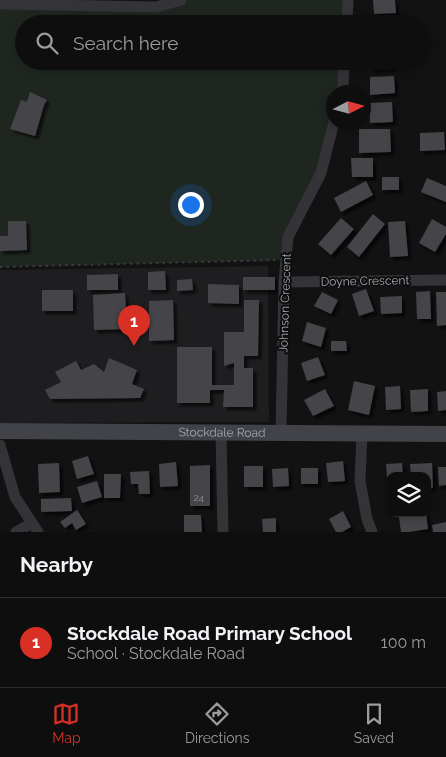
<!DOCTYPE html>
<meta charset="utf-8">
<style>
body{margin:0;font-family:Raleway,sans-serif;background:#171717;color:#f1f3f6}
.controls{position:absolute;right:15px;bottom:15px;display:grid;overflow:hidden;border-radius:10px;box-shadow:0 2px 8px #0003}
.controls button{width:45px;height:45px;display:grid;place-items:center;padding:0;border:0;border-bottom:1px solid #2e2e2e;background:#0e0e0e;color:#f1f3f6;font:25px sans-serif}
.compass{position:absolute;left:326px;top:85px;width:45px;height:45px;border-radius:50%;background:#0e0e0e;box-shadow:0 2px 8px #0003;rotate:84deg}
.you{position:absolute;left:190px;top:204px;width:18px;height:18px;margin:-12px;border:4px solid #fff;border-radius:50%;background:#1a73e8;box-shadow:0 0 0 8px #1a73e833}
.badge{display:grid;place-items:center;width:32px;height:32px;border-radius:50%;background:#d93025;color:#fff;font-size:16px;font-weight:700}
.pin{position:absolute;translate:-50% -41px;filter:drop-shadow(0 1px 2px #0008)}
.pin::after{content:'';position:absolute;top:26px;width:18px;height:15px;background:inherit;clip-path:polygon(0 0,100% 0,50% 100%)}
.list{margin:0;padding:0;list-style:none}
h2{display:flex;justify-content:space-between;align-items:center;height:65px;margin:0;padding:0 20px;font-size:21px}
h2 small{font-size:16px;font-weight:400;color:#9b9c9e}
.list li{display:grid;grid-template-columns:32px 1fr auto;gap:15px;align-items:center;box-sizing:border-box;height:90px;padding:0 20px;border-top:1px solid #2e2e2e}
.list b{display:block;font-size:19px;white-space:nowrap}
.list p{margin:0;font-size:16px;white-space:nowrap;color:#9b9c9e}
.list em{font-size:16px;font-style:normal;color:#9b9c9e}
.icon{flex:none;width:28px;height:28px;fill:none;stroke:currentColor;stroke-width:2;stroke-linecap:round;stroke-linejoin:round}
.map{position:relative;flex:none;width:446px;height:532px;overflow:hidden}
.search{position:absolute;background:#0e0e0e;box-shadow:0 2px 8px #0003;left:15px;right:15px;top:15px;height:55px;display:flex;align-items:center;gap:12px;box-sizing:border-box;padding:0 18px;border-radius:28px;color:#9b9c9e;font-size:19px}
.sheet{height:155px;background:#0e0e0e}
nav{display:flex;justify-content:space-around;align-items:center;box-sizing:border-box;height:70px;border-top:1px solid #2e2e2e;background:#0e0e0e;font-size:14px;color:#9b9c9e}
nav a{display:grid;justify-items:center;gap:2px}
nav .on{color:#d93025}
.map>svg:first-child{display:block}
</style>
<div class="map">
<svg width="446" height="532" viewBox="0 0 446 532">
<defs>
<filter id="shadow"><feDropShadow dx="3.5" dy="3.5" stdDeviation="1" flood-color="#0009"/></filter>
</defs>
<rect width="100%" height="100%" fill="#121213"/>
<polygon fill="#1e1e20" points="268,266 269,422 0,423 0,270"/>
<polygon fill="#1f2620" points="181,0 348,0 347,24 24,24 24,61 344,61 341,92 334,92 334,123 321,173 288,237 286,260 0,267 0,4 156,7"/>
<g fill="#444448" filter="url(#shadow)">
<polygon points="373,0 395,0 396,13 374,14"/>
<polygon points="376,19 402,19 403,24 376,24"/>
<polygon points="370,61 392,61 393,68 371,69"/>
<polygon points="394,76 395,93 370,95 370,77"/>
<polygon points="30,92 47,100 44,105 35,136 10,129 21,100 27,102"/>
<polygon points="392,102 393,122 370,123 369,103"/>
<polygon points="359,129 390,129 391,152 359,153"/>
<polygon points="444,132 445,150 420,151 420,133"/>
<polygon points="351,158 373,158 373,177 352,177"/>
<rect x="382" y="177" width="17" height="13"/>
<polygon points="427,178 446,186 446,202 421,192"/>
<polygon points="366,181 373,195 341,212 334,198"/>
<polygon points="373,214 385,224 359,257 347,247"/>
<polygon points="341,218 354,229 331,255 318,244"/>
<polygon points="432,219 446,227 446,234 435,252 419,243"/>
<polygon points="8,221 26,221 27,250 0,251 0,236 8,236"/>
<polygon points="405,221 408,256 390,257 388,222"/>
<polygon points="165,271 166,290 148,290 148,272"/>
<polygon points="118,274 118,290 87,290 87,275"/>
<rect x="243" y="277" width="32" height="13"/>
<polygon points="192,279 193,290 177,291 177,280"/>
<polygon points="208,284 239,285 239,304 208,303"/>
<polygon points="366,289 374,311 359,316 352,294"/>
<rect x="42" y="290" width="31" height="21"/>
<polygon points="430,291 431,319 417,319 416,292"/>
<polygon points="322,292 338,300 331,314 314,306"/>
<polygon points="436,292 446,292 446,325 437,326"/>
<polygon points="125,293 127,329 94,330 93,295"/>
<polygon points="402,296 402,313 381,314 380,297"/>
<polygon points="173,300 174,340 149,341 149,301"/>
<polygon points="244,300 259,300 258,356 244,356 244,368 253,368 253,407 223,407 224,390 210,390 210,403 177,403 177,347 212,347 212,385 234,385 234,363 224,366 224,332 244,332"/>
<polygon points="307,322 326,328 321,347 302,341"/>
<polygon points="331,341 346,341 347,351 331,351"/>
<polygon points="318,357 325,375 307,381 301,363"/>
<polygon points="109,358 137,370 132,384 144,389 140,398 50,399 45,390 61,382 55,372 76,361 81,370 94,364 104,372"/>
<polygon points="354,381 375,386 369,415 348,410"/>
<polygon points="400,386 401,409 386,410 385,387"/>
<polygon points="325,389 334,406 313,416 304,400"/>
<polygon points="428,389 428,411 411,412 410,390"/>
<polygon points="446,391 446,410 438,411 437,392"/>
<polygon points="88,456 94,474 77,479 72,461"/>
<polygon points="343,461 345,481 328,482 326,463"/>
<polygon points="176,462 178,486 160,487 159,464"/>
<polygon points="59,463 60,492 39,493 38,464"/>
<polygon points="402,463 403,476 390,476 390,490 388,490 386,464"/>
<polygon points="432,463 433,488 427,489 427,476 411,476 410,464"/>
<polygon points="210,465 210,506 190,506 190,466"/>
<rect x="244" y="466" width="19" height="21"/>
<polygon points="438,467 446,467 446,485 439,486"/>
<polygon points="288,468 289,486 273,487 272,469"/>
<rect x="301" y="468" width="17" height="16"/>
<polygon points="149,471 150,494 139,494 138,484 131,484 130,472"/>
<polygon points="104,474 121,474 120,498 104,498"/>
<polygon points="97,481 102,497 82,503 77,487"/>
<polygon points="71,498 72,511 41,512 41,499"/>
<polygon points="77,510 86,524 76,530 72,523 65,528 60,522"/>
<polygon points="343,511 351,527 342,532 336,532 329,519"/>
<polygon points="421,513 426,513 428,529 409,532 401,532 399,517"/>
<polygon points="184,515 201,515 202,532 184,532"/>
<polygon points="276,518 276,532 263,532 262,519"/>
<polygon points="446,522 446,532 433,532 432,525"/>
</g>
<g fill="none" stroke-linecap="round" stroke-linejoin="round">
<polyline stroke="#3a3b3f" stroke-width="2" stroke-dasharray="2.5 4" stroke-linecap="butt" points="0,267 276,260"/>
<g stroke="#343438" stroke-width="11">
<polyline points="0,4 156,7 181,0"/>
<polyline points="347,24 348,0"/>
<polyline points="341,92 343,86 344,61"/>
<polyline points="284,282 446,280"/>
<polyline points="221,433 223,532"/>
<polyline points="281,433 284,282 288,237 321,173 334,122"/>
<polyline points="362,433 360,481 367,519 372,532"/>
<polyline points="0,445 15,497 38,532"/>
<polyline points="16,532 32,523"/>
</g>
<path stroke="#424348" stroke-width="16" id="s1" d="M 0,431 L 446,434"/>
</g>
<g text-anchor="middle" dominant-baseline="central" stroke-width="4" stroke-linejoin="round" paint-order="stroke">
<g font-size="10" fill="#8d8f98">
<text x="199" y="497">24</text>
</g>
<g font-size="12" fill="#a5a8b2" stroke="#0d0d0e">
<text transform="translate(365 281) rotate(-1)">Doyne Crescent</text>
<text transform="translate(285 303) rotate(-88)">Johnson Crescent</text>
<text stroke="none"><textPath href="#s1" startOffset="222">Stockdale Road</textPath></text>
</g>
</g>
</svg>
<div class="controls">
<button><svg class="icon" aria-label="layers" viewBox="0 0 24 24"><path d="M12 4l9 5-9 5-9-5zM3 14l9 5 9-5"/></svg></button>
</div>
<svg class="compass" viewBox="-18 -18 36 36"><path d="M0-13l5 13h-10z" fill="#e53935"/><path d="M0 13l5-13h-10z" fill="#9b9c9e"/></svg>
<div class="you"></div>
<div class="pin badge" style="left:134px;top:346px">1</div>
<div class="search"><svg class="icon" aria-label="search" viewBox="0 0 24 24"><circle cx="10" cy="10" r="6"/><path d="M15 15l6 6"/></svg>Search here</div>
</div>
<section class="sheet">
<h2>Nearby<small></small></h2>
<ul class="list">
<li><span class="badge">1</span><div><b>Stockdale Road Primary School</b><p>School · Stockdale Road</p></div><em>100 m</em></li>
</ul>
</section>
<nav>
<a class="on"><svg class="icon" aria-label="map" viewBox="0 0 24 24"><path d="M3 6l6-2 6 2 6-2v14l-6 2-6-2-6 2zM9 4v14M15 6v14"/></svg>Map</a>
<a><svg class="icon" aria-label="directions" viewBox="0 0 24 24"><path d="M12 3l9 9-9 9-9-9zM9 14v-3h6M13 9l2 2-2 2"/></svg>Directions</a>
<a><svg class="icon" aria-label="saved" viewBox="0 0 24 24"><path d="M7 4h10v16l-5-4-5 4z"/></svg>Saved</a>
</nav>
